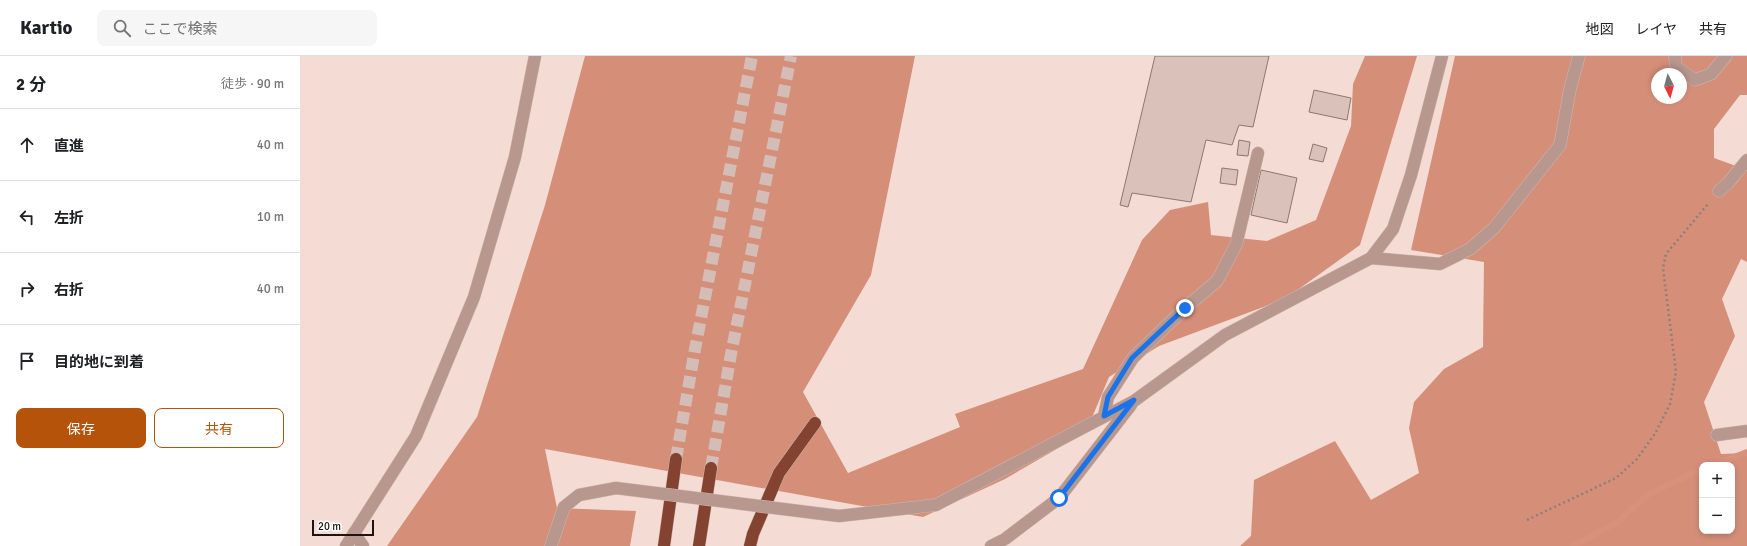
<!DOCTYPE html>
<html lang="ja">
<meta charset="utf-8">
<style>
body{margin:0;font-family:Signika,"Noto Sans JP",sans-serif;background:#f6f6f6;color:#202124}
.controls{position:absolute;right:12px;bottom:12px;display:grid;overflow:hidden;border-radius:8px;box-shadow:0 2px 6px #0003}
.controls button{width:36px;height:36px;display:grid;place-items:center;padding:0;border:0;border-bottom:1px solid #e0e0e0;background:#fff;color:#202124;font:20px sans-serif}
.compass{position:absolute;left:1351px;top:12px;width:36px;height:36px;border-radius:50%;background:#fff;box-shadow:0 2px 6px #0003;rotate:174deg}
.scale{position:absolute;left:12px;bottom:10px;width:62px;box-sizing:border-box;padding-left:4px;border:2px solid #1d1411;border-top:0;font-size:11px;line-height:14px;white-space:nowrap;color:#1d1411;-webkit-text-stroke:3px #fff;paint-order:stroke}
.stop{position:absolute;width:12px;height:12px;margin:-9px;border:3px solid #1a73e8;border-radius:50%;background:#fff}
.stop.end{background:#1a73e8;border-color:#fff;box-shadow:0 1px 4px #0008}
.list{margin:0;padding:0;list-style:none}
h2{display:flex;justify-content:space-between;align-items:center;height:52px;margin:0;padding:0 16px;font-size:17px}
h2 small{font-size:13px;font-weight:400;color:#757577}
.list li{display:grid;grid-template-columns:26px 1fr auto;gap:12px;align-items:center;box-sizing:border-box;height:72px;padding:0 16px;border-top:1px solid #e0e0e0}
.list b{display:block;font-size:15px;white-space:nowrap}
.list em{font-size:13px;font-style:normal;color:#757577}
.actions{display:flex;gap:8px;padding:12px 16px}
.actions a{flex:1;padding:9px 0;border:1px solid #b45309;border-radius:8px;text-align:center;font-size:14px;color:#b45309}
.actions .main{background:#b45309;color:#fff}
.icon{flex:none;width:22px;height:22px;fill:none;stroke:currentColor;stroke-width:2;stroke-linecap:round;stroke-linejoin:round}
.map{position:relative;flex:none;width:1447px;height:490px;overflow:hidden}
header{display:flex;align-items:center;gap:24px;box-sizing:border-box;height:56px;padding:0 20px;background:#fff;border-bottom:1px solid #e0e0e0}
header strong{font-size:19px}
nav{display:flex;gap:22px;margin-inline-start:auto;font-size:14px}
.search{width:280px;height:36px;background:#f6f6f6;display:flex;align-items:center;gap:10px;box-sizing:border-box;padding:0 14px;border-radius:8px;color:#757577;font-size:15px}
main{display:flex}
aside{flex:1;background:#fff}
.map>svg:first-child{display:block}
</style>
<header>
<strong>Kartio</strong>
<div class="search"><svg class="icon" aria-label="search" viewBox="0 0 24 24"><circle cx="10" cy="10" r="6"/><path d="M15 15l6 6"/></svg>ここで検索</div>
<nav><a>地図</a><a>レイヤ</a><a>共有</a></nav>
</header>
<main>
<aside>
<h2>2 分<small>徒歩 · 90 m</small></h2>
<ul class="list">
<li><svg class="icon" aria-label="ahead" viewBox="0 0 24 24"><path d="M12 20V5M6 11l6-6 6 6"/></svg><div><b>直進</b></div><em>40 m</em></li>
<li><svg class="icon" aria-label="left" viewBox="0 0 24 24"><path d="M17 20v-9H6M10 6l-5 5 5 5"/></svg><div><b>左折</b></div><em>10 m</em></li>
<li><svg class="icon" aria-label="right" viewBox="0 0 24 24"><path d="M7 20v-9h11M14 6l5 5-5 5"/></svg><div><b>右折</b></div><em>40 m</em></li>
<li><svg class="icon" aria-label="arrive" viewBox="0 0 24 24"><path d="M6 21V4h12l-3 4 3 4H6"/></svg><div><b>目的地に到着</b></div></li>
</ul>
<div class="actions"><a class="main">保存</a><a>共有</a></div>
</aside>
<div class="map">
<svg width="1447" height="490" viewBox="0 0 1447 490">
<rect width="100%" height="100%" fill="#f4dbd3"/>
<g fill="#d58f79" fill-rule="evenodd">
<polygon points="285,0 615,0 571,219 503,336 548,417 660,371 655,358 783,313 842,184 870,154 908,146 911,179 967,185 1016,164 1051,70 1053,28 1065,0 1117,0 1060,189 985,243 859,290 809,321 786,376 705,423 623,461 245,393 257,452 336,455 330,490 87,490 177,361 245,149"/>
<path d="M 1155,0 L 1447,0 L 1447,39 L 1440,39 L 1414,73 L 1414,102 L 1447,114 L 1447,206 L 1441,203 L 1422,243 L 1435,280 L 1404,346 L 1421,398 L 1447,397 L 1447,490 L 940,490 L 951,480 L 954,424 L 1035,385 L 1071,444 L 1119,417 L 1109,372 L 1114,346 L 1144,313 L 1183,291 L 1184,206 L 1111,194 ZM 1357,18 L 1381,18 L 1381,42 L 1357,42 ZM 1402,409 L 1432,409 L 1432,475 L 1402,475 Z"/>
</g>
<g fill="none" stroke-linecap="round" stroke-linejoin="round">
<g stroke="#d8917b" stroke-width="6">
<polyline points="1413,409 1447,396"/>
<polyline points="1273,490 1316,467 1349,438 1402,413"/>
</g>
</g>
<g fill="#dac2ba" stroke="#8e7770">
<polygon points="855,0 969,0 953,71 939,69 932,89 906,84 891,146 832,137 828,151 820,149"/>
<polygon points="1014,34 1051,42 1047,64 1009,56"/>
<polygon points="939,84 950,86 948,100 937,99"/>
<polygon points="1013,88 1027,92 1023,106 1009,103"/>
<polygon points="922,112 938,114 936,129 920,127"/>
<polygon points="961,114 997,122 987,167 951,159"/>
</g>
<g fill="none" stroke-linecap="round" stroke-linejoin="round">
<g stroke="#d4bdb6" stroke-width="12" stroke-dasharray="12 6" stroke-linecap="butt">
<polyline points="376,403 395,293 452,0"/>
<polyline points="411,412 431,298 491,0"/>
</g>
<defs>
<g id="minor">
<polyline points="1375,0 1376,11 1395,24 1411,18 1426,0"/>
<polyline points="1419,135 1428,127 1447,104"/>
<polyline points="1071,202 1140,208 1170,193 1194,172 1260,89 1270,33 1279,0"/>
<polyline points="804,360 808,341 833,302 885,252 917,225 936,189 958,97"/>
<polyline points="1417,379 1447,375"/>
<polyline points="539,460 636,449 834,345 925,279 1071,202 1093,173 1111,119 1142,0"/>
<polyline points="54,477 63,490"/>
<polyline points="251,490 264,451 279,439 316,432"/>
<polyline points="691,490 705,483 759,442 831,349"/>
</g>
<polyline id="tertiary" points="46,490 116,380 174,241 215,101 235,0"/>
<g id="motorway">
<polyline points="364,490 376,403"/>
<polyline points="399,490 411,412"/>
<polyline points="450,490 453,478 479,417 515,367"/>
</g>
</defs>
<use href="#minor" stroke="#cdb7b0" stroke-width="13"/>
<use href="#tertiary" stroke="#cdb7b0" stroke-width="13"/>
<use href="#motorway" stroke="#cdb7b0" stroke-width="13"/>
<polyline stroke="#907e78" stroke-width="2.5" stroke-dasharray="2 3" stroke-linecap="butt" points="1227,464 1316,422 1337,403 1356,376 1370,348 1376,316 1363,212 1366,198 1408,148"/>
<use href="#minor" stroke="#b8988e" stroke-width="12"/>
<use href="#tertiary" stroke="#b8988e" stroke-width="12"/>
<use href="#motorway" stroke="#834330" stroke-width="12"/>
<defs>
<polyline id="minor-bridge" points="316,432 539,460"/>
</defs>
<use href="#minor-bridge" stroke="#cdb7b0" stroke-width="13" stroke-linecap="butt"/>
<use href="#minor-bridge" stroke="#b8988e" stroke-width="12"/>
</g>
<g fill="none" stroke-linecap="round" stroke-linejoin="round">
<polyline stroke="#1a73e8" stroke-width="5" points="759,442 834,344 804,360 808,341 832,302 885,252"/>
</g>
</svg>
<div class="controls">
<button>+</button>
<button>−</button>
</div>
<svg class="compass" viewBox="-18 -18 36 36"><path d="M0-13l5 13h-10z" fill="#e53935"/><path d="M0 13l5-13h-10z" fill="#757577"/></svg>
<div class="scale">20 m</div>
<div class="stop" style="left:759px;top:442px"></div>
<div class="stop end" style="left:885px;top:252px"></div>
</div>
</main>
